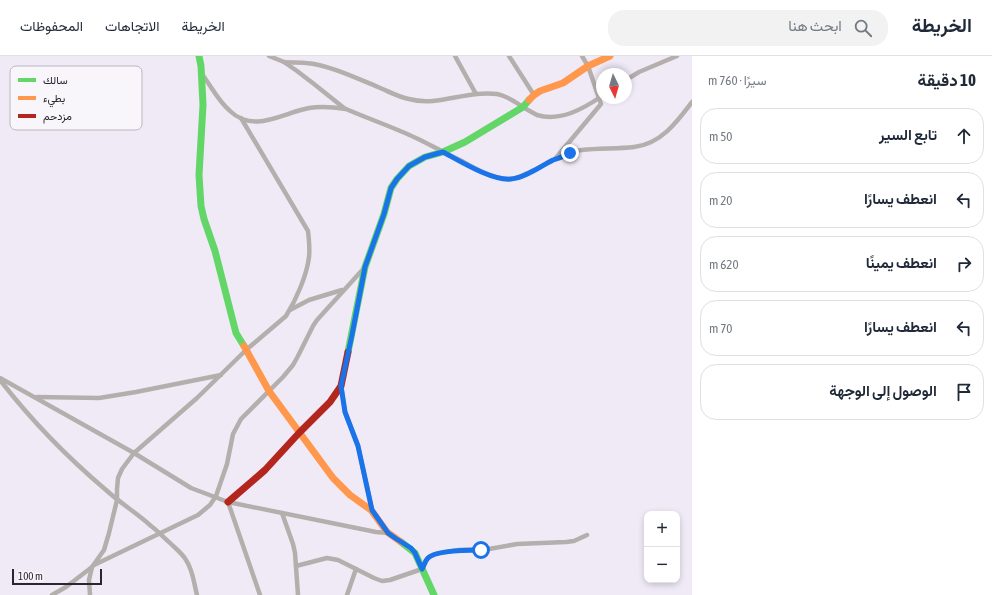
<!DOCTYPE html>
<html lang="ar">
<meta charset="utf-8">
<style>
body{margin:0;font-family:"Asap Condensed",Vazirmatn,sans-serif;background:#f2f2f3;color:#1f2937;direction:rtl}
.controls{position:absolute;right:12px;bottom:12px;display:grid;overflow:hidden;border-radius:8px;box-shadow:0 2px 6px #0003}
.controls button{width:36px;height:36px;display:grid;place-items:center;padding:0;border:0;border-bottom:1px solid #e0e1e3;background:#fff;color:#1f2937;font:20px sans-serif}
.compass{position:absolute;left:596px;top:12px;width:36px;height:36px;border-radius:50%;background:#fff;box-shadow:0 2px 6px #0003;rotate:175deg}
.scale{position:absolute;left:12px;bottom:10px;width:90px;box-sizing:border-box;padding-left:4px;border:2px solid #2a2530;border-top:0;font-size:11px;line-height:14px;white-space:nowrap;color:#2a2530;-webkit-text-stroke:3px #f8f5fb;paint-order:stroke}
.stop{position:absolute;width:12px;height:12px;margin:-9px;border:3px solid #1a73e8;border-radius:50%;background:#fff}
.stop.end{background:#1a73e8;border-color:#fff;box-shadow:0 1px 4px #0008}
.list{margin:0;padding:0;list-style:none}
h2{display:flex;justify-content:space-between;align-items:center;height:52px;margin:0;padding:0 16px;font-size:17px}
h2 small{font-size:13px;font-weight:400;color:#747a83}
.list li{display:grid;grid-template-columns:26px 1fr auto;gap:12px;align-items:center;box-sizing:border-box;height:56px;margin:0 8px 8px;padding:0 8px;border:1px solid #e0e1e3;border-radius:16px}
.list b{display:block;font-size:15px;white-space:nowrap}
.list em{font-size:13px;font-style:normal;color:#747a83}
.icon{flex:none;width:22px;height:22px;fill:none;stroke:currentColor;stroke-width:2;stroke-linecap:round;stroke-linejoin:round}
.map{position:relative;flex:none;width:692px;height:539px;overflow:hidden;direction:ltr}
header{display:flex;align-items:center;gap:24px;box-sizing:border-box;height:56px;padding:0 20px;background:#fff;border-bottom:1px solid #e0e1e3}
header strong{font-size:19px}
nav{display:flex;gap:22px;margin-inline-start:auto;font-size:14px}
.search{width:280px;height:36px;background:#f2f2f3;display:flex;align-items:center;gap:10px;box-sizing:border-box;padding:0 14px;border-radius:16px;color:#747a83;font-size:15px}
main{display:flex}
aside{flex:1;background:#fff}
.map>svg:first-child{display:block}
</style>
<header>
<strong>الخريطة</strong>
<div class="search"><svg class="icon" aria-label="search" viewBox="0 0 24 24"><circle cx="10" cy="10" r="6"/><path d="M15 15l6 6"/></svg>ابحث هنا</div>
<nav><a>الخريطة</a><a>الاتجاهات</a><a>المحفوظات</a></nav>
</header>
<main>
<aside>
<h2>10 دقيقة<small>سيرًا · 760 m</small></h2>
<ul class="list">
<li><svg class="icon" aria-label="ahead" viewBox="0 0 24 24"><path d="M12 20V5M6 11l6-6 6 6"/></svg><div><b>تابع السير</b></div><em>50 m</em></li>
<li><svg class="icon" aria-label="left" viewBox="0 0 24 24"><path d="M17 20v-9H6M10 6l-5 5 5 5"/></svg><div><b>انعطف يسارًا</b></div><em>20 m</em></li>
<li><svg class="icon" aria-label="right" viewBox="0 0 24 24"><path d="M7 20v-9h11M14 6l5 5-5 5"/></svg><div><b>انعطف يمينًا</b></div><em>620 m</em></li>
<li><svg class="icon" aria-label="left" viewBox="0 0 24 24"><path d="M17 20v-9H6M10 6l-5 5 5 5"/></svg><div><b>انعطف يسارًا</b></div><em>70 m</em></li>
<li><svg class="icon" aria-label="arrive" viewBox="0 0 24 24"><path d="M6 21V4h12l-3 4 3 4H6"/></svg><div><b>الوصول إلى الوجهة</b></div></li>
</ul>
</aside>
<div class="map">
<svg width="692" height="539" viewBox="0 0 692 539">
<rect width="100%" height="100%" fill="#f0eaf7"/>
<g fill="none" stroke-linecap="round" stroke-linejoin="round">
<g stroke="#b4afac" stroke-width="4.5">
<polyline points="269,0 284,6 297,15 314,28 344,52"/>
<polyline points="455,0 476,38"/>
<polyline points="509,0 534,39"/>
<path d="M 284,6 C 291,7 299,6 306,7 C 329,9 356,22 378,31 C 388,35 398,41 409,43 C 438,51 467,34 497,38 C 508,40 517,47 526,53 C 530,55 533,57 537,59 C 560,66 583,53 602,40"/>
<path d="M 202,18 C 211,30 218,45 230,55 C 254,78 282,57 309,52 C 321,50 333,51 346,53 C 369,63 393,71 416,82 C 431,89 446,98 462,105 C 476,113 493,123 510,123 C 517,123 523,119 530,116 C 545,109 565,96 582,94 C 599,92 617,93 634,91 C 661,88 677,66 692,46"/>
<polyline points="626,24 639,16 677,0"/>
<polyline points="555,103 601,48 588,10 582,0"/>
<polyline points="290,254 309,244 342,234"/>
<polyline points="0,322 134,397 191,432 228,446 376,476 388,477"/>
<path d="M 0,324 C 31,364 67,401 106,434 C 120,447 137,457 151,470 C 158,475 163,481 169,486 C 175,492 182,497 186,504 C 193,514 194,528 197,539"/>
<polyline points="341,330 345,356 358,390 372,454"/>
<polyline points="37,341 99,342 136,336 221,319"/>
<polyline points="228,446 260,539"/>
<polyline points="282,457 293,488 295,497 298,539"/>
<polyline points="94,509 198,459 210,449 216,440 227,408 233,378 241,363 283,321 293,309 298,300 313,270 317,264 365,211"/>
<polyline points="296,510 327,502 338,504 374,522 382,525 390,524 422,513 426,504 429,501 435,498 459,494 489,493 517,488 566,486 574,485 587,479"/>
<path d="M 52,539 L 66,531 L 92,511 L 104,494 L 109,477 L 117,444 L 117,433 L 118,422 L 122,413 L 134,397 L 197,342 L 246,294 L 286,260 C 296,244 307,219 309,201 C 310,192 309,184 308,175 L 241,62"/>
<polyline points="90,539 89,524 92,511"/>
<polyline points="347,539 356,513"/>
</g>
<g stroke="#63d668" stroke-width="7">
<polyline points="199,0 201,10 203,49 199,119 201,150 204,163 215,195 236,277 244,290"/>
<polyline points="348,296 365,211 384,158 391,132 397,123 409,110 425,101 443,96 465,86 523,51 529,44"/>
<polyline points="401,486 415,497 434,539"/>
</g>
<g stroke="#ff974d" stroke-width="7">
<polyline points="529,44 534,39 540,35 563,27 588,10 610,0"/>
<polyline points="244,290 269,335 333,422 350,439 371,454 387,476 401,486"/>
</g>
<polyline stroke="#b3261e" stroke-width="7" points="228,446 265,414 299,377 330,346 341,330 348,296"/>
</g>
<g fill="none" stroke-linecap="round" stroke-linejoin="round">
<path stroke="#1a73e8" stroke-width="5" d="M 481,494 C 469,494 436,494 428,502 C 425,505 424,510 422,513 L 415,497 L 411,492 L 395,482 L 388,477 L 372,454 L 358,390 L 345,356 L 341,330 L 352,279 L 365,211 L 384,158 L 391,132 L 397,123 L 409,110 L 425,101 L 443,96 C 460,105 492,125 511,123 C 525,122 541,110 553,104 C 559,102 565,100 570,97"/>
</g>
<rect x="10" y="10" width="132" height="64" rx="6" fill="#f8f5fb" stroke="#bab7be" stroke-width="1"/>
<rect x="18" y="22" width="18" height="4" fill="#63d668"/>
<rect x="18" y="40" width="18" height="4" fill="#ff974d"/>
<rect x="18" y="58" width="18" height="4" fill="#b3261e"/>
<g font-size="11" fill="#2a2530">
<text x="43" y="28">سالك</text>
<text x="43" y="46">بطيء</text>
<text x="43" y="64">مزدحم</text>
</g>
</svg>
<div class="controls">
<button>+</button>
<button>−</button>
</div>
<svg class="compass" viewBox="-18 -18 36 36"><path d="M0-13l5 13h-10z" fill="#e53935"/><path d="M0 13l5-13h-10z" fill="#747a83"/></svg>
<div class="scale">100 m</div>
<div class="stop" style="left:481px;top:494px"></div>
<div class="stop end" style="left:570px;top:97px"></div>
</div>
</main>
